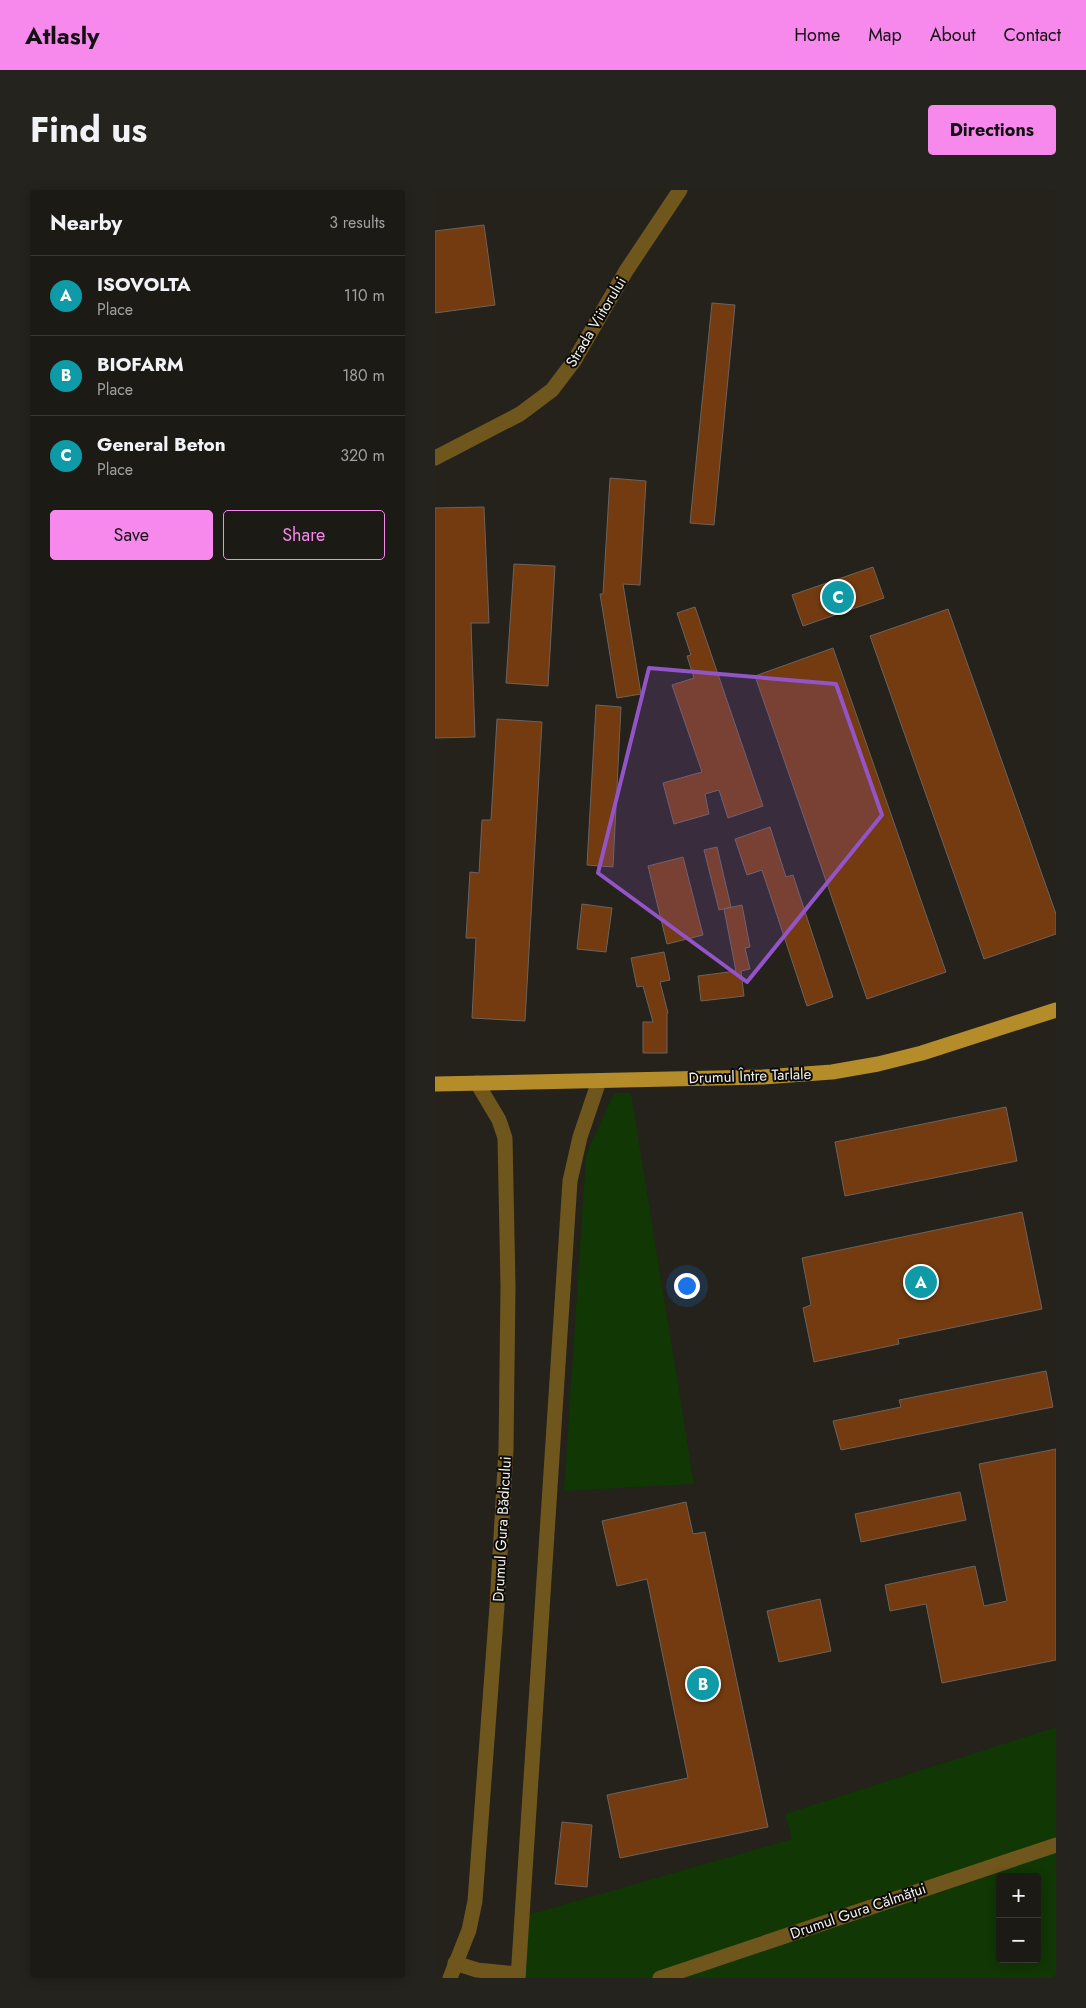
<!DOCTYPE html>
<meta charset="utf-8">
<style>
body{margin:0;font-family:Jost,sans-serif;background:#24231d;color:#f1f3f6}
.controls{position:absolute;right:15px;bottom:15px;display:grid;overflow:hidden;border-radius:5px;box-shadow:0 2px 12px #0003}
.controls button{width:45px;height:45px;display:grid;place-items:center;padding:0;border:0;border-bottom:1px solid #393834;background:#1b1a14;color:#f1f3f6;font:25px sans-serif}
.you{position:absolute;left:251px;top:1095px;width:18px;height:18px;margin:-12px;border:4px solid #fff;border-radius:50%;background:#1a73e8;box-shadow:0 0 0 8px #1a73e833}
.badge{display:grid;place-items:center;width:32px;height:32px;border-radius:50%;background:#f788ec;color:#fff;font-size:16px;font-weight:700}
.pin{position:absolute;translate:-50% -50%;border:2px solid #fff;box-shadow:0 1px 5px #0006}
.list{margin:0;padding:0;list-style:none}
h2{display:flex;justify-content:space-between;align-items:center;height:65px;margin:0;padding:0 20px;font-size:21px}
h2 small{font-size:16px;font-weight:400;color:#a0a1a0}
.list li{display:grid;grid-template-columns:32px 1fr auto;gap:15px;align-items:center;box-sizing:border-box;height:80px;padding:0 20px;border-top:1px solid #393834}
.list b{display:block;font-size:19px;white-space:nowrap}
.list p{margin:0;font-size:16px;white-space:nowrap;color:#a0a1a0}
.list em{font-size:16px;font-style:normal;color:#a0a1a0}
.actions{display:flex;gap:10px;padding:15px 20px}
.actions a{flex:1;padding:11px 0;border:1px solid #f788ec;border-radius:5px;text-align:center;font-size:18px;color:#f788ec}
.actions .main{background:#f788ec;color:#111}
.map{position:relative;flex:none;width:621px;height:1788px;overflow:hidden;border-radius:5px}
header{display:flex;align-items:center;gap:30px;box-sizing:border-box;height:70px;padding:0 25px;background:#f788ec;color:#111}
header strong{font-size:24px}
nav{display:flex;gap:28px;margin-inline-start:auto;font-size:18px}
.intro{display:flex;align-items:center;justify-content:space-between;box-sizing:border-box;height:120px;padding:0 30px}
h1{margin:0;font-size:35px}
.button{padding:12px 22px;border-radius:5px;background:#f788ec;color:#111;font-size:18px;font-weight:700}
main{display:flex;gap:30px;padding:0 30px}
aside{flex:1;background:#1b1a14;border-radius:5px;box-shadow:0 2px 12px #0003}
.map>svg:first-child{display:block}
</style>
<header>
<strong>Atlasly</strong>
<nav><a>Home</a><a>Map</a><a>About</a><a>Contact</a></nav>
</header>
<div class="intro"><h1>Find us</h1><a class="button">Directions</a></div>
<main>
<aside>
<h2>Nearby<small>3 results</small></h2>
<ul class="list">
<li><span class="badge" style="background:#0f9aa8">A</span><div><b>ISOVOLTA</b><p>Place</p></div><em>110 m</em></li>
<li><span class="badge" style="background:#0f9aa8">B</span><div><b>BIOFARM</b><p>Place</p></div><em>180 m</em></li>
<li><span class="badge" style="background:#0f9aa8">C</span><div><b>General Beton</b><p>Place</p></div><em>320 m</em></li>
</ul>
<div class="actions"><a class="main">Save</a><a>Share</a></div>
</aside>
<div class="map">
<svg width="621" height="1788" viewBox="0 0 621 1788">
<rect width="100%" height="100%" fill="#24221b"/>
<g fill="#103704" fill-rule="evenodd">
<polygon points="179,903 196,903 259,1294 129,1301 151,965"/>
<path d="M 621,1537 L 621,1788 L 89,1788 L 93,1725 L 357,1649 L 350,1624 ZM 565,1687 L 602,1687 L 602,1769 L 565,1769 Z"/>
</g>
<g fill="#733b0f" stroke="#6b635e">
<polygon points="49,35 60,115 0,123 0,41"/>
<polygon points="277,113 300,115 279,335 255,333"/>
<polygon points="175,288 211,291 205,395 188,394 206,504 182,508 165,404 168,404"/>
<polygon points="49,317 54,433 36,433 40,547 0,548 0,318"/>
<polygon points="79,374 120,376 113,496 71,493"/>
<polygon points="438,377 449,408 368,436 357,405"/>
<polygon points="260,417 328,616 293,628 284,600 270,604 274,624 239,634 228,593 267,582 237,495 259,488 252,466 256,465 242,423"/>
<polygon points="513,419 621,724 621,744 549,769 435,446"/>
<polygon points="398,458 511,782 432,809 320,486"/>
<polygon points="161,515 186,517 178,677 152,675"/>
<polygon points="62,529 107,532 90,831 37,828 41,748 31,748 35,682 44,683 47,630 56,630"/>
<polygon points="335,637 351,687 358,685 398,807 372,816 327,680 312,685 300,649"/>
<polygon points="282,657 296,717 284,720 269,660"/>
<polygon points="248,667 268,745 232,754 213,676"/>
<polygon points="147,714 177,718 171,762 142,759"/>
<polygon points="307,715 315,757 310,758 315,779 306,781 309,806 266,811 263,786 301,781 289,719"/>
<polygon points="229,762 235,790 225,792 233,823 232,823 232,863 208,863 208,832 218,832 208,796 202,797 196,768"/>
<polygon points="571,917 582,971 410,1006 400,952"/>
<polygon points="587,1022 607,1119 463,1149 464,1154 379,1172 368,1118 376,1115 367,1068"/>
<polygon points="611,1181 618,1217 406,1260 398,1231 466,1217 464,1210"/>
<polygon points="621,1259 621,1470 507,1493 491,1414 455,1421 450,1395 540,1376 549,1416 572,1411 544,1274"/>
<polygon points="525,1302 531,1330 426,1352 420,1324"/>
<polygon points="251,1312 258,1344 270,1342 333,1637 185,1668 172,1605 253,1588 212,1389 182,1396 167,1331"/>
<polygon points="385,1409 396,1461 344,1472 332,1421"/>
<polygon points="127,1632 157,1635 152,1697 120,1694"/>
</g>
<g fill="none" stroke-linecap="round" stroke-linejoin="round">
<g stroke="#6f561d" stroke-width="15">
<polyline points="0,268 85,224 117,200 139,171 191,81 245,0"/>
<polyline points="20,1773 42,1780 83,1784"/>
<polyline points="15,1788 34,1740 40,1711 62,1416 71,1260 73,1096 70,948 64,930 42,893"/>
<polyline points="83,1788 135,991 145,947 164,891"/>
<polyline points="225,1788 621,1655"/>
</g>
<polyline stroke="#b48c29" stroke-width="15" points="0,894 328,887 397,882 443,874 487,863 621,820"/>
</g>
<path fill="#9354c8" fill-opacity="0.2" stroke="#9354c8" stroke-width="4" stroke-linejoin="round" d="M 214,478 L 401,494 L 447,625 L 312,792 L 163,683 Z"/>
<g text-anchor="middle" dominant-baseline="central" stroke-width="4" stroke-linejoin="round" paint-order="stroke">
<g font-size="15" fill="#f3f2ed" stroke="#0c0b08">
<text transform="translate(161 132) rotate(-59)">Strada Viitorului</text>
<text transform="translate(315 886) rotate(-2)">Drumul Între Tarlale</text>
<text transform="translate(67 1339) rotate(-87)">Drumul Gura Bădicului</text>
<text transform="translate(423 1721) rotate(-19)">Drumul Gura Călmățui</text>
</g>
</g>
</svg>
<div class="controls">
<button>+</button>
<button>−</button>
</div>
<div class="you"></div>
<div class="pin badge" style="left:486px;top:1092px;background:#0f9aa8">A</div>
<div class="pin badge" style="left:268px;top:1494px;background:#0f9aa8">B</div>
<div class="pin badge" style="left:403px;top:407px;background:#0f9aa8">C</div>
</div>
</main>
